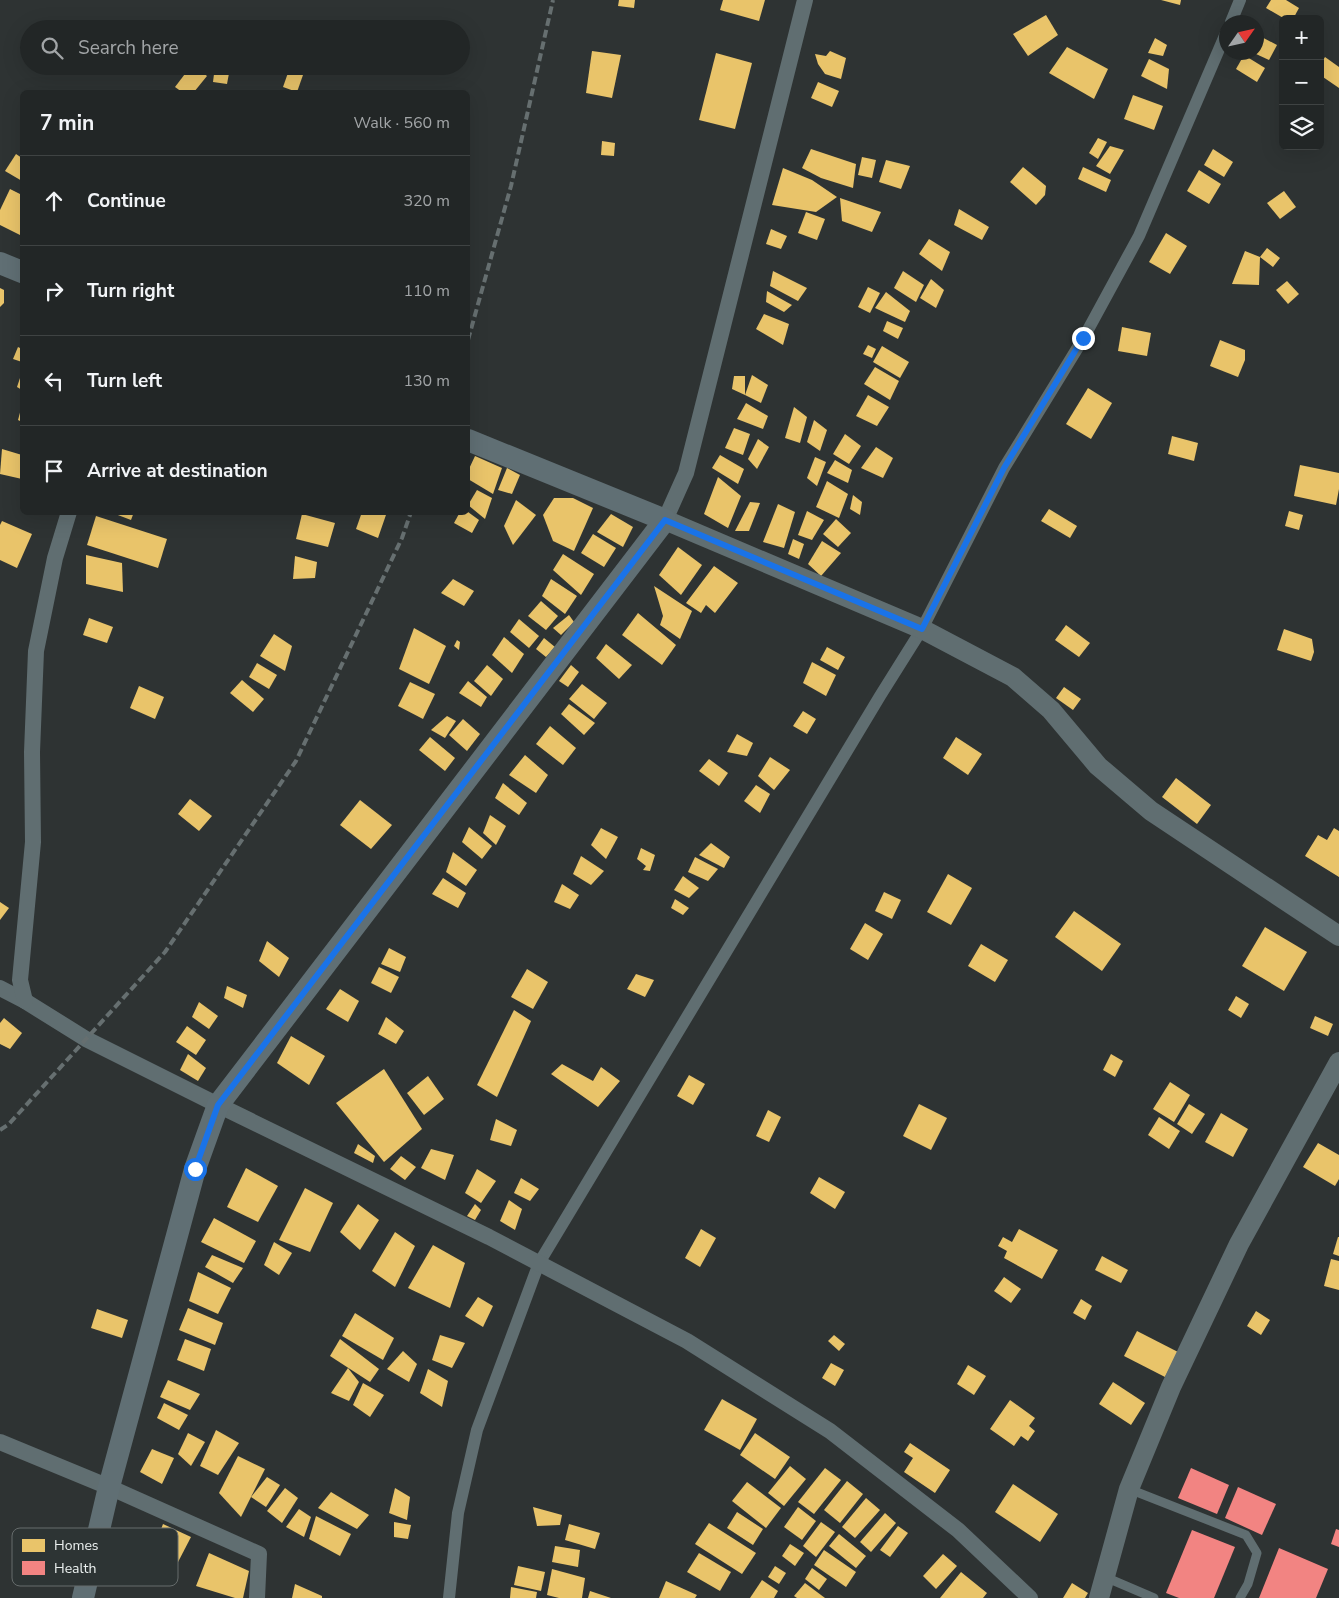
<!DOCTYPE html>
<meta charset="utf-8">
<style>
body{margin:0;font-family:"Nunito Sans",sans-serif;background:#2a2e2e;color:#f1f3f6}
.controls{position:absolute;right:15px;top:15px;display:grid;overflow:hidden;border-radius:8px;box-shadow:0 5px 20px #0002}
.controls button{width:45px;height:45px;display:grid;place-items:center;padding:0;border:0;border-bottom:1px solid #3f4343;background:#222626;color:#f1f3f6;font:25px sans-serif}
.compass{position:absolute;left:1219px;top:15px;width:45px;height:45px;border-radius:50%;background:#222626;box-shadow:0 5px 20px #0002;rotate:56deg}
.stop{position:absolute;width:15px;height:15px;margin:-11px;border:4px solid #1a73e8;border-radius:50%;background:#fff}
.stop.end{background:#1a73e8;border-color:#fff;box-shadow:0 1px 5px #0008}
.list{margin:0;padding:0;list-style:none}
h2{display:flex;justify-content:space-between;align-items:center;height:65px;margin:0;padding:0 20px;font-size:21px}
h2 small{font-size:16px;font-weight:400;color:#a2a5a7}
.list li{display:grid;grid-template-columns:32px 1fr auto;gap:15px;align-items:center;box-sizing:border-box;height:90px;padding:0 20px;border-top:1px solid #3f4343}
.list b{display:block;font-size:19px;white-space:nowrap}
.list em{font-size:16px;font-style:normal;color:#a2a5a7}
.icon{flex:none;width:28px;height:28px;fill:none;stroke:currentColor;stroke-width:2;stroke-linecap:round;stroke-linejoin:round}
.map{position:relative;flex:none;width:1339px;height:1598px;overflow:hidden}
.search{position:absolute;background:#222626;box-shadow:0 5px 20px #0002;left:20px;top:20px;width:450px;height:55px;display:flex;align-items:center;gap:12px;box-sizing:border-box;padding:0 18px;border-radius:28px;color:#a2a5a7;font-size:19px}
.panel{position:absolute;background:#222626;box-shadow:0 5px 20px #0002;left:20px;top:90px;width:450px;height:425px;border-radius:8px}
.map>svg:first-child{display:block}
</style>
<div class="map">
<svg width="1339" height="1598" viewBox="0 0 1339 1598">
<rect width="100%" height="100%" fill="#2e3333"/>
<g fill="#e9c46a">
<polygon points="619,0 635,0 634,8 618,6"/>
<polygon points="723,0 765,0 759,21 720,10"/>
<polygon points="1161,0 1181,0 1180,5"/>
<polygon points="1271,0 1286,0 1299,8 1293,19 1285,19 1266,8"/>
<polygon points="1046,15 1058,35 1028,56 1013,34"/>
<polygon points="1256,34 1277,45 1269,60 1256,54"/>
<polygon points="1155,38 1167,45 1163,56 1148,53"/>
<polygon points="1067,47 1108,69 1094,99 1049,73"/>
<polygon points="592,51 621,55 612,98 586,93"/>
<polygon points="830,51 846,58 841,79 825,74 818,64 815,54 826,56"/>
<polygon points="716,53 752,63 735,129 699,120"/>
<polygon points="1244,55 1265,68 1257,82 1236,69"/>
<polygon points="1325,57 1339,67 1339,88 1320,75 1320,65"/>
<polygon points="1149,59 1169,69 1167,89 1141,76"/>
<polygon points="191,66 195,66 207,76 194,92 182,92 175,87"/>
<polygon points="215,66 230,68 227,84 213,82"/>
<polygon points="289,70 303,75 297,92 283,87"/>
<polygon points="818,82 839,91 832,107 811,98"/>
<polygon points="1133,95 1163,106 1154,130 1124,119"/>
<polygon points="1098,138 1107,142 1098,159 1089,153"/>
<polygon points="602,141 615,143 614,156 601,155"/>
<polygon points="1110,146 1124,150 1110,174 1096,166"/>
<polygon points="811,149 856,164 853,188 821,178 802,168"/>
<polygon points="1213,149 1233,162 1224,177 1204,165"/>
<polygon points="16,154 22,158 22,181 5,171"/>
<polygon points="862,157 876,160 872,178 858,175"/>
<polygon points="886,160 910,166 901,189 879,182"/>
<polygon points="1023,167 1046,186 1045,195 1036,205 1010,182"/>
<polygon points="1083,167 1111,180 1106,192 1078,179"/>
<polygon points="783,168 812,180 837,197 816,212 772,205"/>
<polygon points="1199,170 1221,184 1209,204 1187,191"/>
<polygon points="10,189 22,195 22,236 0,225 0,210"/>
<polygon points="1284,191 1296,207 1280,219 1267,203"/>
<polygon points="840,198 881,212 872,232 842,221"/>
<polygon points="959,209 989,227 982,240 954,225"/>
<polygon points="806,212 825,219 817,240 798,233"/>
<polygon points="771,229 787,236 781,249 766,244"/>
<polygon points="1166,233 1187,246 1170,274 1149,262"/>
<polygon points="929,239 950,252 942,271 919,254"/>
<polygon points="1267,248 1280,258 1273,267 1260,257 1259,285 1232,284 1245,251 1260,257"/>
<polygon points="773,271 807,288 798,301 770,286"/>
<polygon points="903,271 924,285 916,302 894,288"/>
<polygon points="931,279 944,290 936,308 920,298"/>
<polygon points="1287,281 1299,294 1288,304 1276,290"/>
<polygon points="868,287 880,293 870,313 858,307"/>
<polygon points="0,288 4,290 4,303 0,307"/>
<polygon points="767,291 792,305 784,312 766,302"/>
<polygon points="886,292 910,311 905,322 875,308"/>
<polygon points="764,314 789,324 783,345 756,329"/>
<polygon points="887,321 903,328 898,339 883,331"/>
<polygon points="1122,327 1151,333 1147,356 1118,351"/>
<polygon points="1220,340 1245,350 1245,360 1238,377 1210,366"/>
<polygon points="868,345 876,349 872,358 863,354"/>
<polygon points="882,346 909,362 900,378 873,362"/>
<polygon points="18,347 22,349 22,362 13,359"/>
<polygon points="875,367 899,381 890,400 864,384"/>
<polygon points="22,372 22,390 17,387"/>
<polygon points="752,375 768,385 761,403 745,395"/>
<polygon points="734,376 745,376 745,395 732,389"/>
<polygon points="1088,388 1112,403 1091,439 1066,424"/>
<polygon points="868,395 889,407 877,426 856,416"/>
<polygon points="746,403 768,416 763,429 737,419"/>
<polygon points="22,405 22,422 18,420"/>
<polygon points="794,407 807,417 800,443 785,438"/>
<polygon points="814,420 827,430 820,451 807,442"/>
<polygon points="734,428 750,434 743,455 725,448"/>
<polygon points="845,434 861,446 849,464 833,454"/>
<polygon points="1172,436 1198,443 1194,461 1168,454"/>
<polygon points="758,439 769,447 757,469 748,459"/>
<polygon points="876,447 893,458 883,478 861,468"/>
<polygon points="2,449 22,455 22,479 0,474"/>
<polygon points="720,455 744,469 738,484 712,468"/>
<polygon points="475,456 502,468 493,494 468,479 468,471"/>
<polygon points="815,457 826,462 817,486 807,478"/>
<polygon points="835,460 852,470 848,483 827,473"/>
<polygon points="1300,465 1339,473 1339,489 1336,505 1294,496"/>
<polygon points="507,468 520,475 512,494 498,490"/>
<polygon points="718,477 741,496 728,528 704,514"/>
<polygon points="827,481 848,494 839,518 816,507"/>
<polygon points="477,490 492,498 485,519 468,505"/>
<polygon points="853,495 862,502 860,515 850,509"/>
<polygon points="554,498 573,498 593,508 574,551 553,541 543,515"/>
<polygon points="516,500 536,515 513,545 504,526"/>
<polygon points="750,502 760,503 749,531 735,531"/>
<polygon points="778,504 795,512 784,548 763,542"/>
<polygon points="1049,509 1077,526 1070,538 1041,521"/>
<polygon points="807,511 824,520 812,540 798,535"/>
<polygon points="1289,511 1303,515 1299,530 1285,526"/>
<polygon points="110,512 134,512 131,520"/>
<polygon points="362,512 387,512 378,538 356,529"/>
<polygon points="460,512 468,512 479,520 472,533 454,523"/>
<polygon points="302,514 335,523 328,547 296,539"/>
<polygon points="611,514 633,527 623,547 597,532"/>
<polygon points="96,516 167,539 158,568 87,545"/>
<polygon points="836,519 851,533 838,547 823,534"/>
<polygon points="2,521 32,534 17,568 0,560 0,525"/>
<polygon points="593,534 616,548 604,567 581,553"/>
<polygon points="793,539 804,544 799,559 788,554"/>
<polygon points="822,541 841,553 821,576 808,564"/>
<polygon points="678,547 702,565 681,595 659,575"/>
<polygon points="563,554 594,574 581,595 553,570"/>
<polygon points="86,555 122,563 123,592 86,584"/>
<polygon points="295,556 317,562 315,578 293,579"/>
<polygon points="714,566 738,583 715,613 706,605 701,613 686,603"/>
<polygon points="453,579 474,591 464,606 441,593"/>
<polygon points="551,579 577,596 565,614 542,596"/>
<polygon points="654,586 692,611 680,639 660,625 663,616"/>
<polygon points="541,601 558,616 546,630 528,616"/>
<polygon points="638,613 676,645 662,665 622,635"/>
<polygon points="569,615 574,622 561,635 553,628"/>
<polygon points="89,618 113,627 107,643 83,635"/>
<polygon points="519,619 539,636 529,648 510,632"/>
<polygon points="1066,625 1090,643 1079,657 1055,640"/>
<polygon points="414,628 446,646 429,684 399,669"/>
<polygon points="1284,629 1312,639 1314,652 1311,661 1277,650"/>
<polygon points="274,634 292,646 285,671 260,656"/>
<polygon points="504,637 524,654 512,673 492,655"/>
<polygon points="544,638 555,647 546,657 536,649"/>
<polygon points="457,640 460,642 459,650 454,646"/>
<polygon points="606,644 632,665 619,679 596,658"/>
<polygon points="827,647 845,657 838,670 820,660"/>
<polygon points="812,662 836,675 826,696 803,683"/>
<polygon points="257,663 277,675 269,689 249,677"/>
<polygon points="487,665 503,679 491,696 474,681"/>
<polygon points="571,665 579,672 568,687 559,681"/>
<polygon points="242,680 264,699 253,712 230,693"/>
<polygon points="468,681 487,697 481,707 459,693"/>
<polygon points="410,682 435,694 423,719 398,706"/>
<polygon points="582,684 607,703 594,719 569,699"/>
<polygon points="139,686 164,697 155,719 130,708"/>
<polygon points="1064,687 1081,699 1073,710 1056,698"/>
<polygon points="569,704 595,723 584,735 561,714"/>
<polygon points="803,711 816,719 807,734 793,726"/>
<polygon points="447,716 456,721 445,738 431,730"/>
<polygon points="463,719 480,734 467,751 449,735"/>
<polygon points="550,726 576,748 563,765 536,744"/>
<polygon points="737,734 753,743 747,756 727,752"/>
<polygon points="430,737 455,758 445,771 419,750"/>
<polygon points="956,737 982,754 968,775 943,758"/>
<polygon points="525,755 548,775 536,793 509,775"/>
<polygon points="770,757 790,770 774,790 758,776"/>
<polygon points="709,759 728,773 719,786 699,771"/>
<polygon points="1176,778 1211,805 1197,824 1162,797"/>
<polygon points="503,783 527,803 519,815 495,798"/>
<polygon points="756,785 770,794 760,813 744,801"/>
<polygon points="190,799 212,816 199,831 178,814"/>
<polygon points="360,800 392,825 371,849 340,825"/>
<polygon points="490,815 506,826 496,845 483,833"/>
<polygon points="469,827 492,846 482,859 462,842"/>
<polygon points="601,828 618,837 606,859 591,845"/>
<polygon points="1334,828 1339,831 1339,877 1305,856 1318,835 1327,840"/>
<polygon points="711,843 730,857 724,868 699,855"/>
<polygon points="641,848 655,855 650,871 643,870 646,866 637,859"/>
<polygon points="453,852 477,870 466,886 446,872"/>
<polygon points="581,856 604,871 591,885 573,874"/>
<polygon points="695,857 718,869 708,881 688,872"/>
<polygon points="948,874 972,888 951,925 927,912"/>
<polygon points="683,876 699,888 689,898 674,890"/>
<polygon points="443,878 466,893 458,908 432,894"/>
<polygon points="562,884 579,895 570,909 554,902"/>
<polygon points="884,892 901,900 892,919 875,911"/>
<polygon points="675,899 689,908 683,915 671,908"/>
<polygon points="0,902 9,908 0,920"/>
<polygon points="1074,911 1121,944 1102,971 1055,937"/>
<polygon points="865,923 883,934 868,960 850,949"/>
<polygon points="1265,927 1307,952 1284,991 1242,966"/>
<polygon points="267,941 289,958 279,977 259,961"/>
<polygon points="981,944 1008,960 995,982 968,966"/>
<polygon points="389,948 406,957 400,972 381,964"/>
<polygon points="379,967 399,977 391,993 371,983"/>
<polygon points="527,969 548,982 533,1009 511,997"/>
<polygon points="636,974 654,980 645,997 627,989"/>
<polygon points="227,986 247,995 243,1008 224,998"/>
<polygon points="340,989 359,1001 348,1022 326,1009"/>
<polygon points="1236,996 1249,1004 1241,1018 1228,1010"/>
<polygon points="199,1002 218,1016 209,1029 192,1017"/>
<polygon points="514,1010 531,1021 497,1097 477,1085"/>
<polygon points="1315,1016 1333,1024 1328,1036 1310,1028"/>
<polygon points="386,1017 404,1031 396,1044 378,1034"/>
<polygon points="4,1018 22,1033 10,1049 0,1044 0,1023"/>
<polygon points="187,1026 206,1040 196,1055 176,1042"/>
<polygon points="291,1036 325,1056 309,1085 277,1063"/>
<polygon points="188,1054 206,1068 198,1081 180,1070"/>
<polygon points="1111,1054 1123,1061 1115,1077 1103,1070"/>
<polygon points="562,1064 593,1081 601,1067 620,1081 598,1107 551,1074"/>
<polygon points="384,1069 422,1129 384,1162 336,1103"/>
<polygon points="689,1075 705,1084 693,1105 677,1096"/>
<polygon points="428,1076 444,1099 424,1115 407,1093"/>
<polygon points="1170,1082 1190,1095 1174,1122 1153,1109"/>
<polygon points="919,1104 947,1118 931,1150 903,1136"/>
<polygon points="1189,1104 1205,1114 1192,1134 1177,1124"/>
<polygon points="768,1110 781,1117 769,1142 756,1136"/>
<polygon points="1221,1113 1248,1129 1233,1157 1205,1142"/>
<polygon points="1159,1117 1180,1131 1169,1149 1148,1135"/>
<polygon points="496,1119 517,1130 511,1146 490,1140"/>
<polygon points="1318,1143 1339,1155 1339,1179 1335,1186 1303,1167"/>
<polygon points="358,1144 375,1156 373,1163 354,1153"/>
<polygon points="431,1149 454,1155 445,1180 421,1168"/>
<polygon points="401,1156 416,1167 405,1180 390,1169"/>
<polygon points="246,1168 278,1186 258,1222 227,1207"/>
<polygon points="477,1169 496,1181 481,1203 465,1193"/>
<polygon points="819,1177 845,1192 835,1209 810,1193"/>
<polygon points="521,1178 539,1189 530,1201 514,1193"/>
<polygon points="305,1188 333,1203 310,1252 279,1240"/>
<polygon points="509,1200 522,1209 515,1230 500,1221"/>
<polygon points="358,1204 379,1220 360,1250 340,1232"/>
<polygon points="475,1204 481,1210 475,1220 467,1216"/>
<polygon points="214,1218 256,1241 244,1263 201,1242"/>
<polygon points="701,1229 716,1238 700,1267 685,1258"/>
<polygon points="1019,1229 1058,1250 1042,1279 1004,1258 1007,1251 998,1246 1003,1237 1012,1242"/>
<polygon points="395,1232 415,1246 395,1287 372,1271"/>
<polygon points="1338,1237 1339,1237 1339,1256 1333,1254"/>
<polygon points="274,1242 292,1253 279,1275 264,1265"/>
<polygon points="433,1245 465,1263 450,1308 408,1288"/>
<polygon points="212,1255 243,1268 233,1283 205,1267"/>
<polygon points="1102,1256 1128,1270 1121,1283 1095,1270"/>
<polygon points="1331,1259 1339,1261 1339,1290 1324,1286"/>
<polygon points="198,1272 231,1288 218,1314 189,1301"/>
<polygon points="1004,1277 1021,1289 1011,1303 994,1291"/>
<polygon points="478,1297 493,1306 483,1327 465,1316"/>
<polygon points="1081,1299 1092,1306 1085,1320 1073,1313"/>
<polygon points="188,1308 223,1323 215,1345 179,1330"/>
<polygon points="97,1309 128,1320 122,1338 91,1328"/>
<polygon points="1256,1311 1270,1320 1261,1335 1247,1326"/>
<polygon points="355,1313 394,1338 383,1360 342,1336"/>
<polygon points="1137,1331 1178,1352 1165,1377 1124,1356"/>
<polygon points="440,1335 465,1343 452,1368 432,1360"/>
<polygon points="834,1335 845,1344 839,1351 828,1341"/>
<polygon points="185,1339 211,1349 204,1371 177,1360"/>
<polygon points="340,1339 379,1369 370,1382 330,1356"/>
<polygon points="403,1351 417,1364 409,1382 387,1369"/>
<polygon points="831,1363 844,1370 835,1386 822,1378"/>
<polygon points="968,1365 986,1376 974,1395 957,1384"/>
<polygon points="348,1368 359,1382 349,1401 331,1393"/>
<polygon points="428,1369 448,1381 442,1407 420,1393"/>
<polygon points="168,1380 200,1394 190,1410 160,1397"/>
<polygon points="1113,1382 1145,1403 1131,1425 1099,1404"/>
<polygon points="363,1383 384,1395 370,1417 353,1405"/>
<polygon points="722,1399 757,1419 740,1450 704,1430"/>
<polygon points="1010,1400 1035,1418 1029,1426 1035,1431 1028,1441 1021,1436 1014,1446 990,1429"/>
<polygon points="164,1403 188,1415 179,1430 157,1418"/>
<polygon points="216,1430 239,1443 218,1475 200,1466"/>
<polygon points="188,1433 205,1442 191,1466 178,1454"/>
<polygon points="755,1433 790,1457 775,1479 740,1455"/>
<polygon points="910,1443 950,1470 935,1493 904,1472 913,1458 904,1452"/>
<polygon points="152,1449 174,1458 162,1484 140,1472"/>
<polygon points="238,1456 265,1469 241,1517 219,1493"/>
<polygon points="790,1466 806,1479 784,1506 768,1493"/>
<polygon points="825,1468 841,1480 814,1514 798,1502"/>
<polygon points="267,1477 280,1485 266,1507 251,1497"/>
<polygon points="847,1481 863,1494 840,1523 824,1510"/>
<polygon points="747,1482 781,1508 766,1528 732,1501"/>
<polygon points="1013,1484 1058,1514 1040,1542 995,1512"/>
<polygon points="285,1488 298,1498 282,1523 267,1511"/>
<polygon points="395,1488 410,1497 407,1520 389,1513"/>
<polygon points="331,1492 369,1515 357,1529 318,1508"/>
<polygon points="866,1498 880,1510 855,1538 842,1527"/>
<polygon points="533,1507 562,1515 560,1525 537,1526"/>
<polygon points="798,1507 816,1521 802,1540 784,1527"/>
<polygon points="299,1509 311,1517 304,1537 286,1527"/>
<polygon points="737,1512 763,1529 753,1545 727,1528"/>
<polygon points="885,1513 896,1523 871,1552 860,1542"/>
<polygon points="316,1516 351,1534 340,1556 309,1539"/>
<polygon points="394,1522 411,1525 408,1539 394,1537"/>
<polygon points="821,1522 835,1532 816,1557 803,1546"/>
<polygon points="709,1523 756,1553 742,1574 695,1544"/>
<polygon points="163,1524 191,1537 177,1564 153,1550"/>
<polygon points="569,1524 600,1533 595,1549 565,1540"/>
<polygon points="898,1526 908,1533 890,1557 880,1550"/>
<polygon points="839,1534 866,1556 856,1568 829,1546"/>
<polygon points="790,1544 804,1553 795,1566 782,1556"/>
<polygon points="555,1546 580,1550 578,1567 552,1562"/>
<polygon points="824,1550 856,1572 846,1587 814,1565"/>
<polygon points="209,1553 249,1571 243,1598 235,1598 196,1586"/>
<polygon points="699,1553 731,1572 720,1591 687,1572"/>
<polygon points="943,1554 957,1566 936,1589 923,1576"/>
<polygon points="518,1566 545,1572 541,1591 514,1585"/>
<polygon points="775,1566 786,1573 779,1584 768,1577"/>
<polygon points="812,1568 827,1579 819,1590 805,1579"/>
<polygon points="552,1569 585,1578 582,1598 559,1598 547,1595"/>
<polygon points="961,1572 987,1593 983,1598 940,1598"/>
<polygon points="762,1580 778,1591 774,1598 750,1598"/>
<polygon points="666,1581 697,1595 695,1598 659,1598"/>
<polygon points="805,1583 825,1598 797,1598 794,1596"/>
<polygon points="1072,1583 1088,1593 1085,1598 1063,1598"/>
<polygon points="295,1584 322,1596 322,1598 292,1598"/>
<polygon points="511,1587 537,1592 536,1598 510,1598"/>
<polygon points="590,1591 611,1598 588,1598"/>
</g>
<g fill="#f28482">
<polygon points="1191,1468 1229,1485 1217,1514 1178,1498"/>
<polygon points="1238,1487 1276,1504 1262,1535 1225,1518"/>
<polygon points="1336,1529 1339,1530 1339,1547 1331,1544"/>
<polygon points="1192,1530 1235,1547 1214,1598 1179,1598 1166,1593"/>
<polygon points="1279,1548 1328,1569 1316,1598 1259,1598"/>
</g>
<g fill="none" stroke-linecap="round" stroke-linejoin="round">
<g stroke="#606e71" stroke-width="9">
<polyline points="1129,1489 1246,1535 1257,1553 1248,1584 1240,1598"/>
<polyline points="1105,1577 1154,1598"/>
</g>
<g stroke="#606e71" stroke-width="12">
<polyline points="1231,22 1240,0"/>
<polyline points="449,1598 458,1513 477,1430 539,1263 880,696 922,629 1004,468 1083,339 1139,236 1226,33"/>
</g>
<g stroke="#606e71" stroke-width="16">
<polyline points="665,520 686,473 805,0"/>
<polyline points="0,988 25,1001 86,1039 218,1105 489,1237 687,1341 830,1431 958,1530 1030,1598"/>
<polyline points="25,1001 20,980 33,842 32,752 36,651 55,558 69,512"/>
<polyline points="0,1442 109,1487 259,1554 257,1598"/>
</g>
<g stroke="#606e71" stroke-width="20">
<polyline points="665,520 922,629 1013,677 1051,710 1098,766 1151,811 1339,936"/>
<polyline points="1099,1598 1129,1489 1171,1387 1239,1244 1339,1062"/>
</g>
<g stroke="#606f74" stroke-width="22">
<polyline points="0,263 22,272"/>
<polyline points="83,1598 109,1487 195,1169 218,1105 665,520 468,440"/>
</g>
<g stroke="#666f70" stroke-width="4" stroke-dasharray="8 4" stroke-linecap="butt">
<polyline points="468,340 511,186 553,0"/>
<polyline points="0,1130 9,1124 165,952 296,761 402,538 411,512"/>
</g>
</g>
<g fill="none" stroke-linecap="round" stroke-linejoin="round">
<polyline stroke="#1a73e8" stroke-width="6" points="195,1169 218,1105 665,520 922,629 1004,468 1083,338"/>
</g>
<rect x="12" y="1528" width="166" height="58" rx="8" fill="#2d3434" stroke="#666c6c" stroke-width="1"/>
<rect x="22" y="1539" width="23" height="13" fill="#e9c46a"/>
<rect x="22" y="1561" width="23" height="14" fill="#f28482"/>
<g font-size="14" fill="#ebf0ef">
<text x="54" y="1550">Homes</text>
<text x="54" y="1573">Health</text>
</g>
</svg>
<div class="controls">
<button>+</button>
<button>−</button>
<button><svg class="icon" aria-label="layers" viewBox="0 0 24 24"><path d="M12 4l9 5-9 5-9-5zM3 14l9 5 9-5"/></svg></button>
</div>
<svg class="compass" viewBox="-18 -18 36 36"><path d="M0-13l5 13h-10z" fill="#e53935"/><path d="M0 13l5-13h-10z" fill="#a2a5a7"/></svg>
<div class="stop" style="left:195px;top:1169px"></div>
<div class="stop end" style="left:1083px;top:338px"></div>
<div class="search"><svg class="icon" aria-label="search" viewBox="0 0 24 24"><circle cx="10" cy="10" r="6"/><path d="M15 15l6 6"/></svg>Search here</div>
<section class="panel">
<h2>7 min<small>Walk · 560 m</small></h2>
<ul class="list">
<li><svg class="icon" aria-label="ahead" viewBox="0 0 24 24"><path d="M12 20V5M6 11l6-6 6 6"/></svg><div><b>Continue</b></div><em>320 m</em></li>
<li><svg class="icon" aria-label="right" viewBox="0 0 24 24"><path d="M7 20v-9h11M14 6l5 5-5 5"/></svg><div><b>Turn right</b></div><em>110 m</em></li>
<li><svg class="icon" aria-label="left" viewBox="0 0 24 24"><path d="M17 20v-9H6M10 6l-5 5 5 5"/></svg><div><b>Turn left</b></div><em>130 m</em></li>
<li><svg class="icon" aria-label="arrive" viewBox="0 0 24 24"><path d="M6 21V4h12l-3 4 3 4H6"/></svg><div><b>Arrive at destination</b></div></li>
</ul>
</section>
</div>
